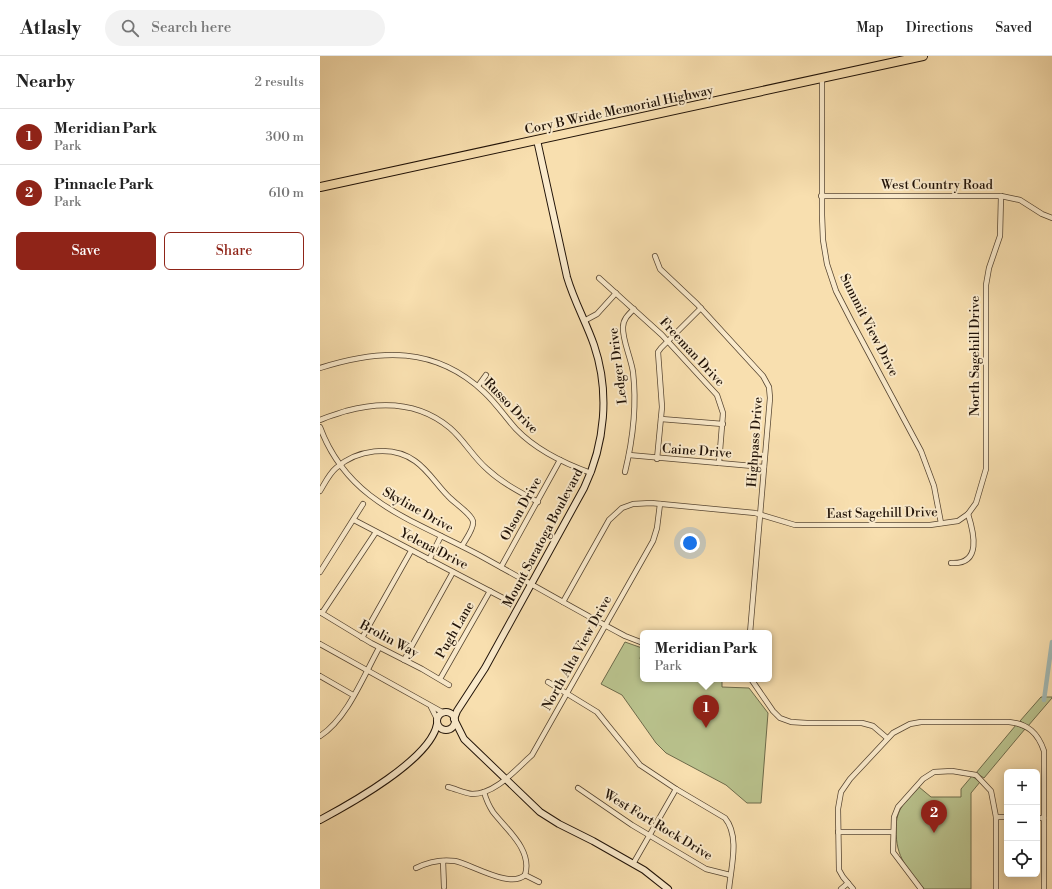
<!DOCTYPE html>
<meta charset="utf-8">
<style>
body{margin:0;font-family:"Libre Bodoni",serif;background:#f2f2f2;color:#222}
.controls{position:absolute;right:12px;bottom:12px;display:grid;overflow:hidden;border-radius:6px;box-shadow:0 2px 10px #0003}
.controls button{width:36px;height:36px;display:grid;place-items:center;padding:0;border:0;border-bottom:1px solid #e0e0e0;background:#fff;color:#222;font:20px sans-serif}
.you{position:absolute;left:370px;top:487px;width:14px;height:14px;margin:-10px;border:3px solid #fff;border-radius:50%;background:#1a73e8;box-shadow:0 0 0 6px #1a73e833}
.badge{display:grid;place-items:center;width:26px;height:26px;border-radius:50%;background:#8f2418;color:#fff;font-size:13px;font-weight:700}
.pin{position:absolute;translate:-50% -33px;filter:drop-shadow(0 1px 2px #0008)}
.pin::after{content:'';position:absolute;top:21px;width:14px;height:12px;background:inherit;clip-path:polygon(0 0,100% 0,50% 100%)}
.popup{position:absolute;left:320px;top:574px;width:132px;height:52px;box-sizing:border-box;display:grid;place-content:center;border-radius:6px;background:#fff;filter:drop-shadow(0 1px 3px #0005);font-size:13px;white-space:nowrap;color:#767676}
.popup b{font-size:15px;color:#222}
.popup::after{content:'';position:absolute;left:50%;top:100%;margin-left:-8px;border:8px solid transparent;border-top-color:#fff}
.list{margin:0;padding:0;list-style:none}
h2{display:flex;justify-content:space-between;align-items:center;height:52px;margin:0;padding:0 16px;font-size:17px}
h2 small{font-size:13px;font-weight:400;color:#767676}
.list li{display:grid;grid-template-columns:26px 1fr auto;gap:12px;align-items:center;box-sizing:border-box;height:56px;padding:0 16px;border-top:1px solid #e0e0e0}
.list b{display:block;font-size:15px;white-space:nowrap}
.list p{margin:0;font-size:13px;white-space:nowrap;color:#767676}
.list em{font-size:13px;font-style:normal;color:#767676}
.actions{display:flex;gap:8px;padding:12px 16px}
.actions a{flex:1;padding:9px 0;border:1px solid #8f2418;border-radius:6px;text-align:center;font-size:14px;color:#8f2418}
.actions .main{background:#8f2418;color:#fff}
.icon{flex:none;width:22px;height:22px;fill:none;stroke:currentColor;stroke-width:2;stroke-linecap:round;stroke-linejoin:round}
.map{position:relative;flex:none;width:732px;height:833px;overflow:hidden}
header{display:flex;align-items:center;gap:24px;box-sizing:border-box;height:56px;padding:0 20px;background:#fff;border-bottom:1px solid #e0e0e0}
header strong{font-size:19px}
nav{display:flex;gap:22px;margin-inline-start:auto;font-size:14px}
.search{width:280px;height:36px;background:#f2f2f2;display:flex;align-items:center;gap:10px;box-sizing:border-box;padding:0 14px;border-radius:22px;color:#767676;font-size:15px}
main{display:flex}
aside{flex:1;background:#fff}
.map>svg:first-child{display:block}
</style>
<header>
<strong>Atlasly</strong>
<div class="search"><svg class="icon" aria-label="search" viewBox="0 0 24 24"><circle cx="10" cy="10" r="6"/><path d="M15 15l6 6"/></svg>Search here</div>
<nav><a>Map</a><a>Directions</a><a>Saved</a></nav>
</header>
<main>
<aside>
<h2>Nearby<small>2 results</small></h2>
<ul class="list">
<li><span class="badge">1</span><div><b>Meridian Park</b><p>Park</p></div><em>300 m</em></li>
<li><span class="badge">2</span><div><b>Pinnacle Park</b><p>Park</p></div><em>610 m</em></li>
</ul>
<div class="actions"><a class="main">Save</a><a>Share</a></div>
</aside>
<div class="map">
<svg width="732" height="833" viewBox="0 0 732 833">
<rect width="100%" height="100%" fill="#f8dfaf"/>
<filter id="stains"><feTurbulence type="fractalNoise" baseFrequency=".005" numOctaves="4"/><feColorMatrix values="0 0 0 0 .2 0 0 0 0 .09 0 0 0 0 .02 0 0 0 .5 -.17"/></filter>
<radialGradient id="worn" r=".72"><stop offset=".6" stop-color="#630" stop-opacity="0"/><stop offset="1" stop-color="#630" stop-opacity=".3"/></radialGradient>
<g fill="#b9c28d" stroke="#6d6a4a">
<polygon points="305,586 322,592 320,603 323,605 323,623 402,623 402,631 429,632 448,657 441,747 427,747 406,729 346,697 336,687 302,639 281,628"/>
<polygon points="721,641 732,641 732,642 708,670 700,665"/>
<polygon points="696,669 705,673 664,722 656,717"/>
<path d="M 652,720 L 660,726 L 651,737 L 651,833 L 604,833 C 587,811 576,803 576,773 C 576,766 577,759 581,752 C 585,744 593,738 599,731 L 611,741 L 641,741 L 641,733 Z"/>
</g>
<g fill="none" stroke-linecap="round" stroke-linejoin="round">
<polyline stroke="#a2bab6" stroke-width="4.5" points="724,644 732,586"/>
<defs>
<g id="street">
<polyline points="502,23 502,159 503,184 507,208 516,235 532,266 601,395 614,430 621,467"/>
<polyline points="501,140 681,140 700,144 722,158 732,162"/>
<polyline points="335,200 340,213 377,248 443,320 449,331 450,342 430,577"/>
<polyline points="279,222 342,279 397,339 403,357 399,407"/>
<polyline points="264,265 277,258 296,237"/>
<path d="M 0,312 C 60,293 115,290 164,336 C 176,347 185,361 196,373 C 216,394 243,407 271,417"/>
<polyline points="158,330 166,319"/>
<polyline points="341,363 403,368"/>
<path d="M 0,364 C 8,360 17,358 26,355 C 63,345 99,346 130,372 C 144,384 153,401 167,413 C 182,427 200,436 218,446"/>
<path d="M 0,371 C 28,447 94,464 159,499 C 208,526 256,554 305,580 L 323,587"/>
<polyline points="309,399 444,411"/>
<polyline points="337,403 342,351 338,296 341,292 381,252"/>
<path d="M 305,416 C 313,383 317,350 313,316 C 311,302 302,283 303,271 C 303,263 309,258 314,253"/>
<path d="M 0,435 C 5,427 9,418 16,412 C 36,394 72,388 95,405 C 108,414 117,429 128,440 C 133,446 153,459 153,466 C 154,473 145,484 142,490"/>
<polyline points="34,464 183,542"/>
<polyline points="109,504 121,480"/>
<path d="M 631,507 C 662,509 654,477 648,458"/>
<polyline points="181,511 240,404"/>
<polyline points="0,516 43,448"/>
<polyline points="243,546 289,464 302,452 313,448 331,447 435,457 475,469 610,469 638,465 648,458 656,447 666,413 666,229 669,212 680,180 681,140"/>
<polyline points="0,556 51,587 102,613 129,629"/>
<polyline points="2,557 56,476"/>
<polyline points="42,582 91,495"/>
<polyline points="0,588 124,657"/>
<polyline points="84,604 133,516"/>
<polyline points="0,620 33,639"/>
<polyline points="120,623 170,535"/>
<polyline points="431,623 453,655 460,662 471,666 487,667 542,667 553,670 567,682"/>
<path d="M 228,626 L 277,656 L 320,709 L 356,733 L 405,762 C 420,780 411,811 409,833"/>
<polyline points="111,651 117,663"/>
<path d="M 0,680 C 27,663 44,619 59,592"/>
<path d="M 128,731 C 136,733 144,737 152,738 C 176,738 196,713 212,699 L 333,485 L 337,472 L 340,448"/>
<polyline points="258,732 312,769 386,813 410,819"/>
<path d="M 164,736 C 166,743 169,750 173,756 C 186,773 213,794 205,819"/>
<polyline points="676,761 687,761"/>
<polyline points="717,762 724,762"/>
<polyline points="518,776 572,776"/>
<polyline points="123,805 124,831"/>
<polyline points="313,808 356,733"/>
<path d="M 96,812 C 108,806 121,803 135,805 C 151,808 190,833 205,819"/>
<polyline points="205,819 219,826"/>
<polyline points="521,833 528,827"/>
<path d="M 533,833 L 523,821 L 519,814 L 518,753 L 521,736 L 530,723 L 573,677 L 590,668 L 601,666 L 689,666 C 708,668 718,677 724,695 L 724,833"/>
<polyline points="601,833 573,796 574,761 578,751 603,723 614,716 632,715 656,719 671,735 676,761 676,833"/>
</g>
<g id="secondary">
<circle cx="126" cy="665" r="9"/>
<path d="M 134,663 L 137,655 L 165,612 L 264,432 C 285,388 290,336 274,289 C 266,266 254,245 247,221 L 217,84"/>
<polyline points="135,665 144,683 220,756 239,768 273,785 324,814 348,833"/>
<path d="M 0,764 C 30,748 111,703 117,668"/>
</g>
<polyline id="highway" points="0,131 603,0"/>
</defs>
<use href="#street" stroke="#574632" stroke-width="6"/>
<use href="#secondary" stroke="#211308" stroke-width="8"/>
<use href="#highway" stroke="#211308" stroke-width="10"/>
<use href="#street" stroke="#faeacb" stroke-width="4.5"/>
<use href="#secondary" stroke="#faeacb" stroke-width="6"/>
<use href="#highway" stroke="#f8dfaf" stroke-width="8"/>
</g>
<g text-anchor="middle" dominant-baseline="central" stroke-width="4" stroke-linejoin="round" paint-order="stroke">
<g font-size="13" fill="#211308" stroke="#faeacb">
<text transform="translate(299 54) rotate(-12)">Cory B Wride Memorial Highway</text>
<text x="617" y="129">West Country Road</text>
<text transform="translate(549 269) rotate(63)">Summit View Drive</text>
<text transform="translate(372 296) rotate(47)">Freeman Drive</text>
<text transform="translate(655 300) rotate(-90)">North Sagehill Drive</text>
<text transform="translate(298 310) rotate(-97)">Ledger Drive</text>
<text transform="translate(191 350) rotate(46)">Russo Drive</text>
<text transform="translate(435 386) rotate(-86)">Highpass Drive</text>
<text transform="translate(377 395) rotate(4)">Caine Drive</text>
<text transform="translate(201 453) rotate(-61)">Olson Drive</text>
<text transform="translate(98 454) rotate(29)">Skyline Drive</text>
<text transform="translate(562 457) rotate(-1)">East Sagehill Drive</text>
<text transform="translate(223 482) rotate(-62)">Mount Saratoga Boulevard</text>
<text transform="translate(114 493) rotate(27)">Yelena Drive</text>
<text transform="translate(135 574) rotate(-60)">Pugh Lane</text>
<text transform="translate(69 583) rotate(28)">Brolin Way</text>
<text transform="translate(257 597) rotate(-61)">North Alta View Drive</text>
<text transform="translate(338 769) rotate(31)">West Fort Rock Drive</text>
</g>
</g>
<rect width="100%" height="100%" filter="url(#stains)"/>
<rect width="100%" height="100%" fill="url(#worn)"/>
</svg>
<div class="controls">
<button>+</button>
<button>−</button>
<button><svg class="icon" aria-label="locate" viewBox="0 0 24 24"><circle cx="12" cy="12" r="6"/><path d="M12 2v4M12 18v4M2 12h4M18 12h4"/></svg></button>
</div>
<div class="you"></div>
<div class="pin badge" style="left:386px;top:672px">1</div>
<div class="popup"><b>Meridian Park</b>Park</div>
<div class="pin badge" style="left:614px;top:777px">2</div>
</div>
</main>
